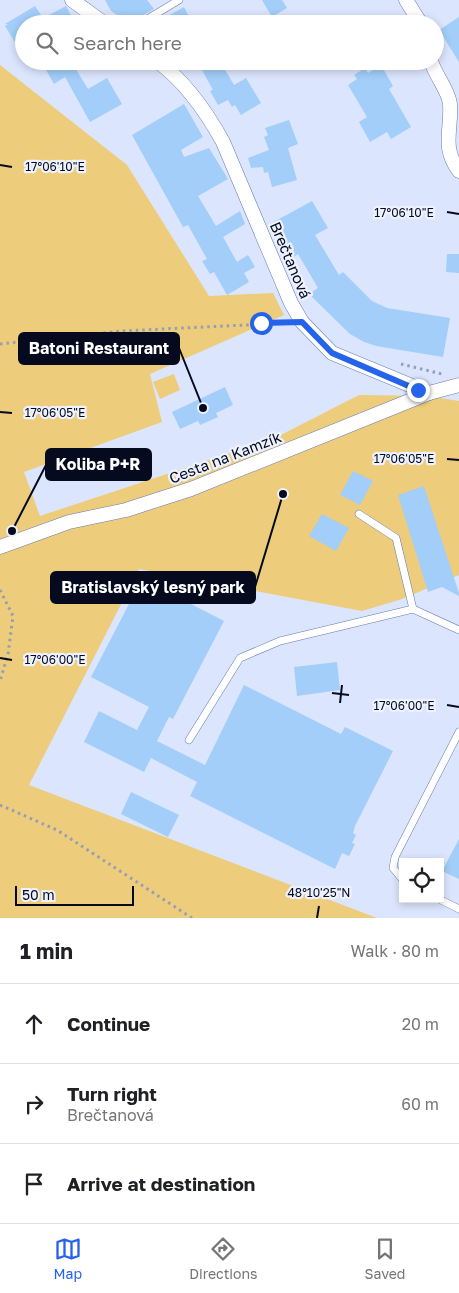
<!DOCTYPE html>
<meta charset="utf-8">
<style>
body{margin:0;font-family:"Golos Text",sans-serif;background:#f2f2f2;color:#202124}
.controls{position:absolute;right:15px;bottom:15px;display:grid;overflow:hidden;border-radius:0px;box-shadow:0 2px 8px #0003}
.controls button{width:45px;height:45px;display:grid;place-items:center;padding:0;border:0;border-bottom:1px solid #e0e0e0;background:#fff;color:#202124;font:25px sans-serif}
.scale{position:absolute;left:15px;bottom:12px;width:119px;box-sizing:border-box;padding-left:5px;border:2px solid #050a1e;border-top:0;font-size:14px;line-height:18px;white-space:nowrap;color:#050a1e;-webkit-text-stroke:4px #edf2fe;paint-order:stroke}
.stop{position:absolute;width:15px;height:15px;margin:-11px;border:4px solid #2563eb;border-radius:50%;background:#fff}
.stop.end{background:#2563eb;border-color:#fff;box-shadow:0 1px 5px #0008}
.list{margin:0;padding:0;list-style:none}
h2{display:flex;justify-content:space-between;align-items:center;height:65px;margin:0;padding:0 20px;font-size:21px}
h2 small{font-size:16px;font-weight:400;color:#757577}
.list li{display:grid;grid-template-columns:32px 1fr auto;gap:15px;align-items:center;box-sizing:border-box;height:80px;padding:0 20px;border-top:1px solid #e0e0e0}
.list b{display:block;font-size:19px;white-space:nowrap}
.list p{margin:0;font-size:16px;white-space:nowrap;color:#757577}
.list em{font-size:16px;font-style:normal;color:#757577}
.icon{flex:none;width:28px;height:28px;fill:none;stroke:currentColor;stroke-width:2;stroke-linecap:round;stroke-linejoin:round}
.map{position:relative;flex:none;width:459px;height:918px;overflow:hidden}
.search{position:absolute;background:#fff;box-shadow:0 2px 8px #0003;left:15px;right:15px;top:15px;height:55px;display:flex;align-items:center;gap:12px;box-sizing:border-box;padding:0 18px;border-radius:28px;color:#757577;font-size:19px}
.sheet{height:305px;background:#fff}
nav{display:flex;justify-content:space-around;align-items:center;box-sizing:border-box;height:70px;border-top:1px solid #e0e0e0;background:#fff;font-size:14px;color:#757577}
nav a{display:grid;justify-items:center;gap:2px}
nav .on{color:#2563eb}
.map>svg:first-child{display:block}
</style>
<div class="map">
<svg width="459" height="918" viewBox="0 0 459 918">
<rect width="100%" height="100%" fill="#dbe5fd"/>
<g fill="#edcc7b">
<polygon points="0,65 127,165 209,296 273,293 284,315 150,374 162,422 24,472 40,516 273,439 359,395 428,396 459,401 459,575 402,599 362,611 139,569 29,785 377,918 0,918"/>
<polygon points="174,374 180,390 160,399 153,382"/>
</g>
<g fill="#a2cef9">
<polygon points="105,0 147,0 154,9 136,19 134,24 131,24 111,11"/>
<polygon points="262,0 282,0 287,8 272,17"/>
<polygon points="35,6 43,18 66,6 73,19 64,24 24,24 24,57 5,26 8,24 5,24"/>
<polygon points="184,7 193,24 150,24 159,18 161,20"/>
<polygon points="459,17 459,62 439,30"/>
<polygon points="41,61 71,61 88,89 107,78 122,104 90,122 65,77 54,84"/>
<polygon points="197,61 220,61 234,85 246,78 261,103 241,115 235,105 232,107 228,100 218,105 210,91 213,90"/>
<polygon points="381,65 393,86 389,89 411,127 391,139 387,132 370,142 359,122 367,117 348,85 357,79 354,75 365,68 368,73"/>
<polygon points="184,104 203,137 181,150 184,157 209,148 228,179 198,196 216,226 240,211 245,224 223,237 237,262 248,255 255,267 244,273 249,282 227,295 214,272 210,274 202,261 207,259 188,225 183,227 132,135"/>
<polygon points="289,120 298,144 288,148 297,180 272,187 268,172 264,173 263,167 251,168 248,158 269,150 264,137 268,135 265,128"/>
<polygon points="312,201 328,228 315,235 339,275 343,272 372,301 387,308 450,318 443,357 376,346 364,342 350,334 309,294 318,288 298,254 289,260 268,225"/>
<polygon points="447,254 459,254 459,273 446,272"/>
<polygon points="225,387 233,405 216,413 218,417 200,425 198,421 180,429 172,412"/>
<polygon points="353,471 373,481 360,505 340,495"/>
<polygon points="424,486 459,593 459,596 442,587 428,592 398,495"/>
<polygon points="322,514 349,528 336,551 309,536"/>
<polygon points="142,579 224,621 173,719 169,717 157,741 205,765 244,685 341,734 345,727 393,751 355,826 353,833 356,835 352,843 355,844 349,856 342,853 335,869 190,796 197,782 151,758 144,772 84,742 99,711 137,730 149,707 91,677"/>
<polygon points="337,662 340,690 297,696 294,667"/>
<polygon points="131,792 179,815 168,837 121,814"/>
<polygon points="459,839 459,879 442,871"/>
</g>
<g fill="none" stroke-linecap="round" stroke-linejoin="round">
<defs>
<g id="service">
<polyline points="139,24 179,0"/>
<polyline points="359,514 396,538 413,609"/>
<polyline points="189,740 240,658 280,641 413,609 459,630"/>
<polyline points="403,880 393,868 395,857 459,732"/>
<polyline points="439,899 459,909"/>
</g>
<g id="minor">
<polyline points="72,0 105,24"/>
<polyline points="406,0 421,24"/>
<path d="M 157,61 C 186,82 206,111 223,142 L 291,303 L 302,322 L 332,353 L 429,393"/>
<path d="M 431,61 C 435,75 449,91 450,104 C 452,130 441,147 459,171"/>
<polyline points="0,547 69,522 126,510 191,489 429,393 459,385"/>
</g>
</defs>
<use href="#service" stroke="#677cb3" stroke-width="8"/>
<use href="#minor" stroke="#677cb3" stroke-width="15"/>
<g stroke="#969eb5" stroke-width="3" stroke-dasharray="2.5 4" stroke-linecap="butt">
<polyline points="0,344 122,331 286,323"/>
<polyline points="401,364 442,374"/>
<polyline points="0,590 13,616 8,654 0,681"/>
<polyline points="0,805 57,830 192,918"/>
</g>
<use href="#service" stroke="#fff" stroke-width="7"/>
<use href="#minor" stroke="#fff" stroke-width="14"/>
</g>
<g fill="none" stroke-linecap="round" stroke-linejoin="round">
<polyline stroke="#2563eb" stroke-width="6" points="261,323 302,322 332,353 418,390"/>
</g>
<path fill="none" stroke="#050a1e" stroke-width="2" d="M 0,165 L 12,167M 447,212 L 459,214M 0,412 L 12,413M 447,459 L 459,460M 0,658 L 12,660M 332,693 L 349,695M 340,703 L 342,685M 447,705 L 459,707M 317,918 L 319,906"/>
<g text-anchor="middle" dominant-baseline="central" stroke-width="4.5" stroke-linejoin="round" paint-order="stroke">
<g font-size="15" fill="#050a1e" stroke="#edf2fe">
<text transform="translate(291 260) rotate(67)">Brečtanová</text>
<text transform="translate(225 457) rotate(-21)">Cesta na Kamzík</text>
</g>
</g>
<g font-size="12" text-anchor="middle" fill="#050a1e" stroke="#edf2fe" stroke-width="4.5" stroke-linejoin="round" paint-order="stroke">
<text x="55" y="171">17°06'10"E</text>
<text x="404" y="217">17°06'10"E</text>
<text x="55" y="417">17°06'05"E</text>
<text x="404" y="463">17°06'05"E</text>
<text x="55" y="664">17°06'00"E</text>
<text x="404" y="710">17°06'00"E</text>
<text x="319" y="897">48°10'25"N</text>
</g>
<path fill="none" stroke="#050a1e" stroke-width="2" d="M203 408L179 348M12 531L46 465M283 494L255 587"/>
<g fill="#050a1e" stroke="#edf2fe" stroke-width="2">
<circle cx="203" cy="408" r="5"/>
<circle cx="12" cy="531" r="5"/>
<circle cx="283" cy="494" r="5"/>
</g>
<g fill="#050a1e" stroke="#050a1e" stroke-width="2">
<rect x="19" y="333" width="160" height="31" rx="5"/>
<rect x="46" y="449" width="105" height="31" rx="5"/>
<rect x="51" y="572" width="204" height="31" rx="5"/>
</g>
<g font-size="16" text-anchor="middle" font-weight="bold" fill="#fff">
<text x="99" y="354">Batoni Restaurant</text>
<text x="98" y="470">Koliba P+R</text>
<text x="153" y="593">Bratislavský lesný park</text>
</g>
</svg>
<div class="controls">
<button><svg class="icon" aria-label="locate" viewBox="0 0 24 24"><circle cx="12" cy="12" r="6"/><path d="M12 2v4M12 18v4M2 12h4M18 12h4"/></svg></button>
</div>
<div class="scale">50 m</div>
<div class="stop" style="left:261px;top:323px"></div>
<div class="stop end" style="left:418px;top:390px"></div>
<div class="search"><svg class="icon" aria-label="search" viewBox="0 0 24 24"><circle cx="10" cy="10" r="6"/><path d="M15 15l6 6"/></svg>Search here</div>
</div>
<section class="sheet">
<h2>1 min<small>Walk · 80 m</small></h2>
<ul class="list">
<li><svg class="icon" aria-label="ahead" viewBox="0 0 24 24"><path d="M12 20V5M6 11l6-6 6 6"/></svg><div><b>Continue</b></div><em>20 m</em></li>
<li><svg class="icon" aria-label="right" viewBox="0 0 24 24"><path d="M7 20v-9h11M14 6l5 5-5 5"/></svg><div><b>Turn right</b><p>Brečtanová</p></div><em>60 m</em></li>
<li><svg class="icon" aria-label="arrive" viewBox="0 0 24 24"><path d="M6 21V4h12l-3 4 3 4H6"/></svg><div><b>Arrive at destination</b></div></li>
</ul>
</section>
<nav>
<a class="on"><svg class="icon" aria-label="map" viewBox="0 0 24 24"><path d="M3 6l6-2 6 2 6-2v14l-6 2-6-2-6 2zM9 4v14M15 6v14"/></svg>Map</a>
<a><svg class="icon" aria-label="directions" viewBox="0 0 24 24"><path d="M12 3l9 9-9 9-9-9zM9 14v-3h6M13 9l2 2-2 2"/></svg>Directions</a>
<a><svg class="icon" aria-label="saved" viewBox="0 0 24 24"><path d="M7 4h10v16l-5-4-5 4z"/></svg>Saved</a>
</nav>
